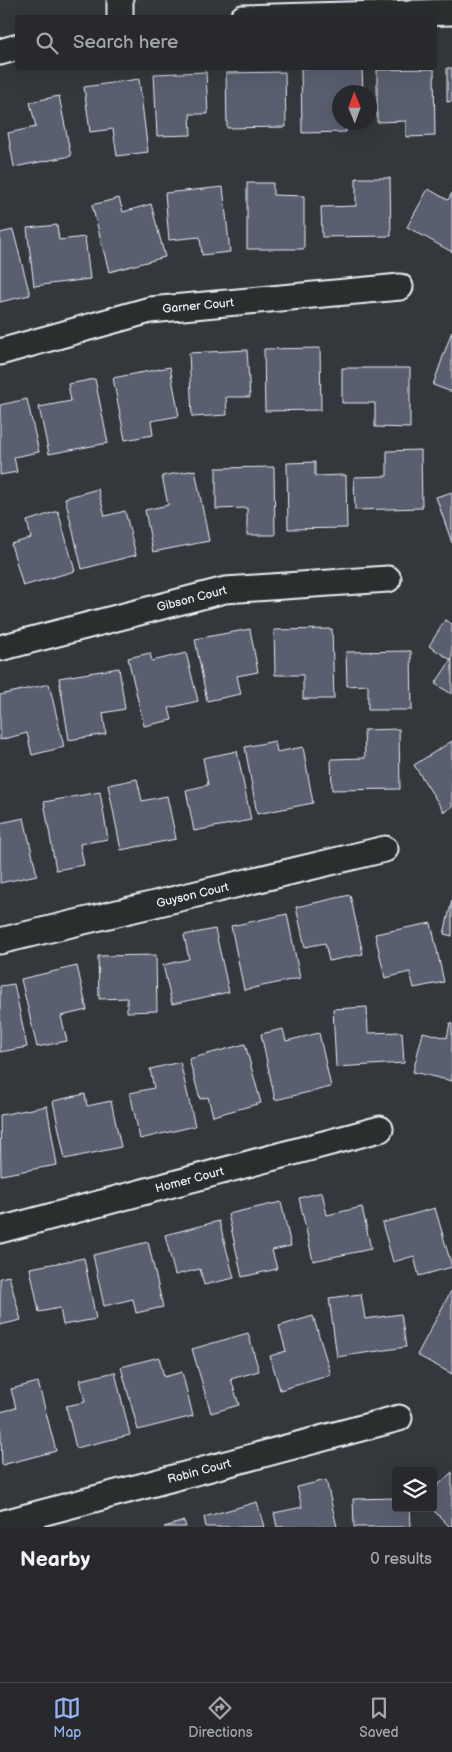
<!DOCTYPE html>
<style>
body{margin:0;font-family:"Balsamiq Sans",sans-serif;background:#2f3134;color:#f1f3f6}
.controls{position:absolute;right:15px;bottom:15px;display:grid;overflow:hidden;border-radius:5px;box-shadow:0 5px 20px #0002}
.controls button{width:45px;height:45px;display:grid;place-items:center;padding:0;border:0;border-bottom:1px solid #434548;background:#27292c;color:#f1f3f6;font:25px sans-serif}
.compass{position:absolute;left:332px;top:85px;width:45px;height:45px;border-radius:50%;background:#27292c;box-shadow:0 5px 20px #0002;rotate:359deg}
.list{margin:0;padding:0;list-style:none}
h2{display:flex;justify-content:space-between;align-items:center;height:65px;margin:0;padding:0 20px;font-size:21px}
h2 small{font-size:16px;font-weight:400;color:#a4a6a9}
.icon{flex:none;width:28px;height:28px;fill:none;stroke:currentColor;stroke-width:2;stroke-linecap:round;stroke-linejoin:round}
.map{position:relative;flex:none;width:452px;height:1527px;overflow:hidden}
.search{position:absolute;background:#27292c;box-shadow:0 5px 20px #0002;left:15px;right:15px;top:15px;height:55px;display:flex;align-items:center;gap:12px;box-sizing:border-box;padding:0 18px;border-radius:5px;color:#a4a6a9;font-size:19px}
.sheet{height:155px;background:#27292c}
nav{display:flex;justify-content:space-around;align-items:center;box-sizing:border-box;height:70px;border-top:1px solid #434548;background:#27292c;font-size:14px;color:#a4a6a9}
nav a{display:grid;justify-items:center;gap:2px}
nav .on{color:#95b2f1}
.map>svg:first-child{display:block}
</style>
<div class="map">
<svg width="452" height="1527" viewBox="0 0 452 1527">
<rect width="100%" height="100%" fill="#34373b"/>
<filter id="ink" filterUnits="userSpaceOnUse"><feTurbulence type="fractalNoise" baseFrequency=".02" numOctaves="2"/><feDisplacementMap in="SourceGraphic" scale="10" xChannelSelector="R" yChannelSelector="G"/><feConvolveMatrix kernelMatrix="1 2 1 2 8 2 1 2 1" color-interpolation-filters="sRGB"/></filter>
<g filter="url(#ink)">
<g fill="#5a5e70" stroke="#e8f1f8">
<polygon points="301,68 362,68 363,92 340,92 340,122 346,122 346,132 302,133"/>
<polygon points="447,68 452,68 452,101 447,102"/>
<polygon points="434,69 435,136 406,137 406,121 377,122 377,70"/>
<polygon points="206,72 208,114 190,114 191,135 157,136 154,74"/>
<polygon points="285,72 286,127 227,128 226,73"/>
<polygon points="139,79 148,152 117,156 113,129 90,132 84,87"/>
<polygon points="59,96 71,156 14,167 8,133 36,127 30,102"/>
<polygon points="356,178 390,178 391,236 322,237 321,207 356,206"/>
<polygon points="247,183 273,183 273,195 304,196 304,249 247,249"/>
<polygon points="223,187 230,252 202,255 200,237 169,240 165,193"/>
<polygon points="428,189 448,200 452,193 452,252 407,227"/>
<polygon points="119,198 123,212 151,204 165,257 109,272 92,205"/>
<polygon points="57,225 59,240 85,237 90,279 34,286 27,228"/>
<polygon points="13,230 30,295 0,302 0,233"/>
<polygon points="452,331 452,392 433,385"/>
<polygon points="320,348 321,410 265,411 264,349"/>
<polygon points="247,350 250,397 226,397 227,415 192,417 189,353"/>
<polygon points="170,367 179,416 151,421 153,435 125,440 113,378"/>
<polygon points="342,368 410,368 410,428 375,427 375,403 342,403"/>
<polygon points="95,379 108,443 49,454 39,407 71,401 68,384"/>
<polygon points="27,399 39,452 14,457 17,472 0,475 0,405"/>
<polygon points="421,450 422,508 355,510 354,477 387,476 387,451"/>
<polygon points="315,462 315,476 346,475 347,528 288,529 287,463"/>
<polygon points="274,467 275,535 247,535 247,508 216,509 216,468"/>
<polygon points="195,470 209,541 153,552 145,510 168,505 162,476"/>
<polygon points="98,489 105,516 125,511 136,555 82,569 65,498"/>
<polygon points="452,492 452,543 436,497"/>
<polygon points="58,511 75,571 23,586 11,544 31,538 27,521"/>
<polygon points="445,620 452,624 452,694 435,684 451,660 429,646"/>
<polygon points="250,629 258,672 237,676 241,694 207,701 195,639"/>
<polygon points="332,629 334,699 303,699 303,675 275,675 274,630"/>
<polygon points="411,651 412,710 368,710 368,685 347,686 346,652"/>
<polygon points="150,653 152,661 186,653 198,701 169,708 172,720 144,726 128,658"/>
<polygon points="119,668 125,709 103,713 106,734 69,740 59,678"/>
<polygon points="49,684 64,747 32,755 27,733 0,740 0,695"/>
<polygon points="399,729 400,789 332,790 331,759 365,758 364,730"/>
<polygon points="275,741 277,752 303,747 313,803 257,814 245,747"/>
<polygon points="452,741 452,807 444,812 414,765"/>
<polygon points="237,751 251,820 194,831 186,790 208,785 203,758"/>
<polygon points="137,779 142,801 167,796 176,839 121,850 108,785"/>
<polygon points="100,792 108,839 80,844 84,865 56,870 44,802"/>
<polygon points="24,818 37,875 0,883 0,823"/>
<polygon points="350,895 363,954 329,961 325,943 305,947 296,907"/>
<polygon points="452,900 452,936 444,934"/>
<polygon points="287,914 300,978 244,990 231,926"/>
<polygon points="431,923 444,982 414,988 410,972 385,978 375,934"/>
<polygon points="215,929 229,992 172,1004 163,965 189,959 184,935"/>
<polygon points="156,955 157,1011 127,1012 127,998 99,999 98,956"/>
<polygon points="77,966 87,1010 61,1016 67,1041 37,1047 21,979"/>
<polygon points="14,984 27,1047 0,1052 0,986"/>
<polygon points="367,1007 368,1033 402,1032 404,1063 336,1067 333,1009"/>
<polygon points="450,1023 452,1024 452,1081 413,1072 423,1032 447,1038"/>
<polygon points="283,1029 286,1041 319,1033 331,1087 275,1100 261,1034"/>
<polygon points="245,1044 261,1103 213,1116 208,1097 200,1099 189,1059"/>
<polygon points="180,1062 195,1126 140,1139 130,1093 154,1088 150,1069"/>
<polygon points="85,1094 87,1106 111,1101 121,1147 65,1159 53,1101"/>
<polygon points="47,1106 57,1165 1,1175 0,1115"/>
<polygon points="322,1192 327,1215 362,1207 371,1249 313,1261 299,1198"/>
<polygon points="281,1202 291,1246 272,1250 277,1269 242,1277 228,1214"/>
<polygon points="435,1208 452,1267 419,1276 414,1256 393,1262 382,1223"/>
<polygon points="219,1221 234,1278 204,1285 200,1269 175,1275 165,1235"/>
<polygon points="148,1242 163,1307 136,1313 133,1299 104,1306 93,1255"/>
<polygon points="84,1258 96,1319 63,1325 60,1308 39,1312 30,1268"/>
<polygon points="9,1276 21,1320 0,1325 0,1278"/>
<polygon points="451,1291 452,1292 452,1374 417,1355"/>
<polygon points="361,1294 365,1319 401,1314 406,1347 337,1357 329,1298"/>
<polygon points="313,1316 331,1375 280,1390 270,1356 286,1351 279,1326"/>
<polygon points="248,1333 259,1371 231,1379 239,1405 211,1413 192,1349"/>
<polygon points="159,1357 164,1377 182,1372 193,1416 138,1430 121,1367"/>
<polygon points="115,1372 130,1435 76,1448 66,1406 85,1402 80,1380"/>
<polygon points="38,1382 56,1451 2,1465 0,1412 16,1408 11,1389"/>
<polygon points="452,1472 452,1527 450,1527 431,1508 433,1508 433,1490"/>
<polygon points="326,1480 337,1527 277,1527 274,1513 302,1507 297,1487"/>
<polygon points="396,1498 396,1508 410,1508 411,1527 354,1527 353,1499"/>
<polygon points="257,1502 264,1527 206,1527 204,1517"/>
<polygon points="184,1521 186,1527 164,1527"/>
</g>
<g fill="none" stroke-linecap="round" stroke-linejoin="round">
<defs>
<g id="street">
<polyline points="120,0 120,18"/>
<polyline points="243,18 452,12"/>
<polyline points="0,52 18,47"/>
<path id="s1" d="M 0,352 L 150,310 L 400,287"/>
<path id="s2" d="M 0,648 L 225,590 L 388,579"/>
<path id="s3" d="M 0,941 L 385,849"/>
<path id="s4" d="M 0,1230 L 380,1129"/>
<path id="s5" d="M 0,1524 L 399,1418"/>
</g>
</defs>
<use href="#street" stroke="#e8f1f8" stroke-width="29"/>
<use href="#street" stroke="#2a2d2e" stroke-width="25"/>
</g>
</g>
<g text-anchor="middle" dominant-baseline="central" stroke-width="4" stroke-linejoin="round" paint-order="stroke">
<g font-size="12" fill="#e8f1f8" stroke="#2a2d2e">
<text stroke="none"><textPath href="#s1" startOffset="204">Garner Court</textPath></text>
<text stroke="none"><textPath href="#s2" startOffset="198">Gibson Court</textPath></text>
<text stroke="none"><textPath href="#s3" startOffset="198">Guyson Court</textPath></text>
<text stroke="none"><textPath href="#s4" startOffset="196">Homer Court</textPath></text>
<text stroke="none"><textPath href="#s5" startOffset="206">Robin Court</textPath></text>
</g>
</g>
</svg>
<div class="controls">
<button><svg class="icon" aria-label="layers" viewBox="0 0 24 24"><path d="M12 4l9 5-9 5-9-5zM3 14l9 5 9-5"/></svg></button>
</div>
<svg class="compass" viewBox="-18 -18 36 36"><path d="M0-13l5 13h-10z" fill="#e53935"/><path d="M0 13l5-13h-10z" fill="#a4a6a9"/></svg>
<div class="search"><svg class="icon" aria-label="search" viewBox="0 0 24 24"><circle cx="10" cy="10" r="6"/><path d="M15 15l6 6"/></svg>Search here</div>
</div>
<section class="sheet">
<h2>Nearby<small>0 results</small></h2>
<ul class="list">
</ul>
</section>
<nav>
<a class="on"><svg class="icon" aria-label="map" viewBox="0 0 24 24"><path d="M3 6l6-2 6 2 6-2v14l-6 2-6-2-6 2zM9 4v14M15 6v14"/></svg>Map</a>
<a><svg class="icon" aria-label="directions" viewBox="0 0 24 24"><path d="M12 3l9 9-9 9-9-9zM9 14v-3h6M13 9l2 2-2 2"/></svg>Directions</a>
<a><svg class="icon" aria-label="saved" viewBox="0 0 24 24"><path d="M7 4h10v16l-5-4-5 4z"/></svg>Saved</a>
</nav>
